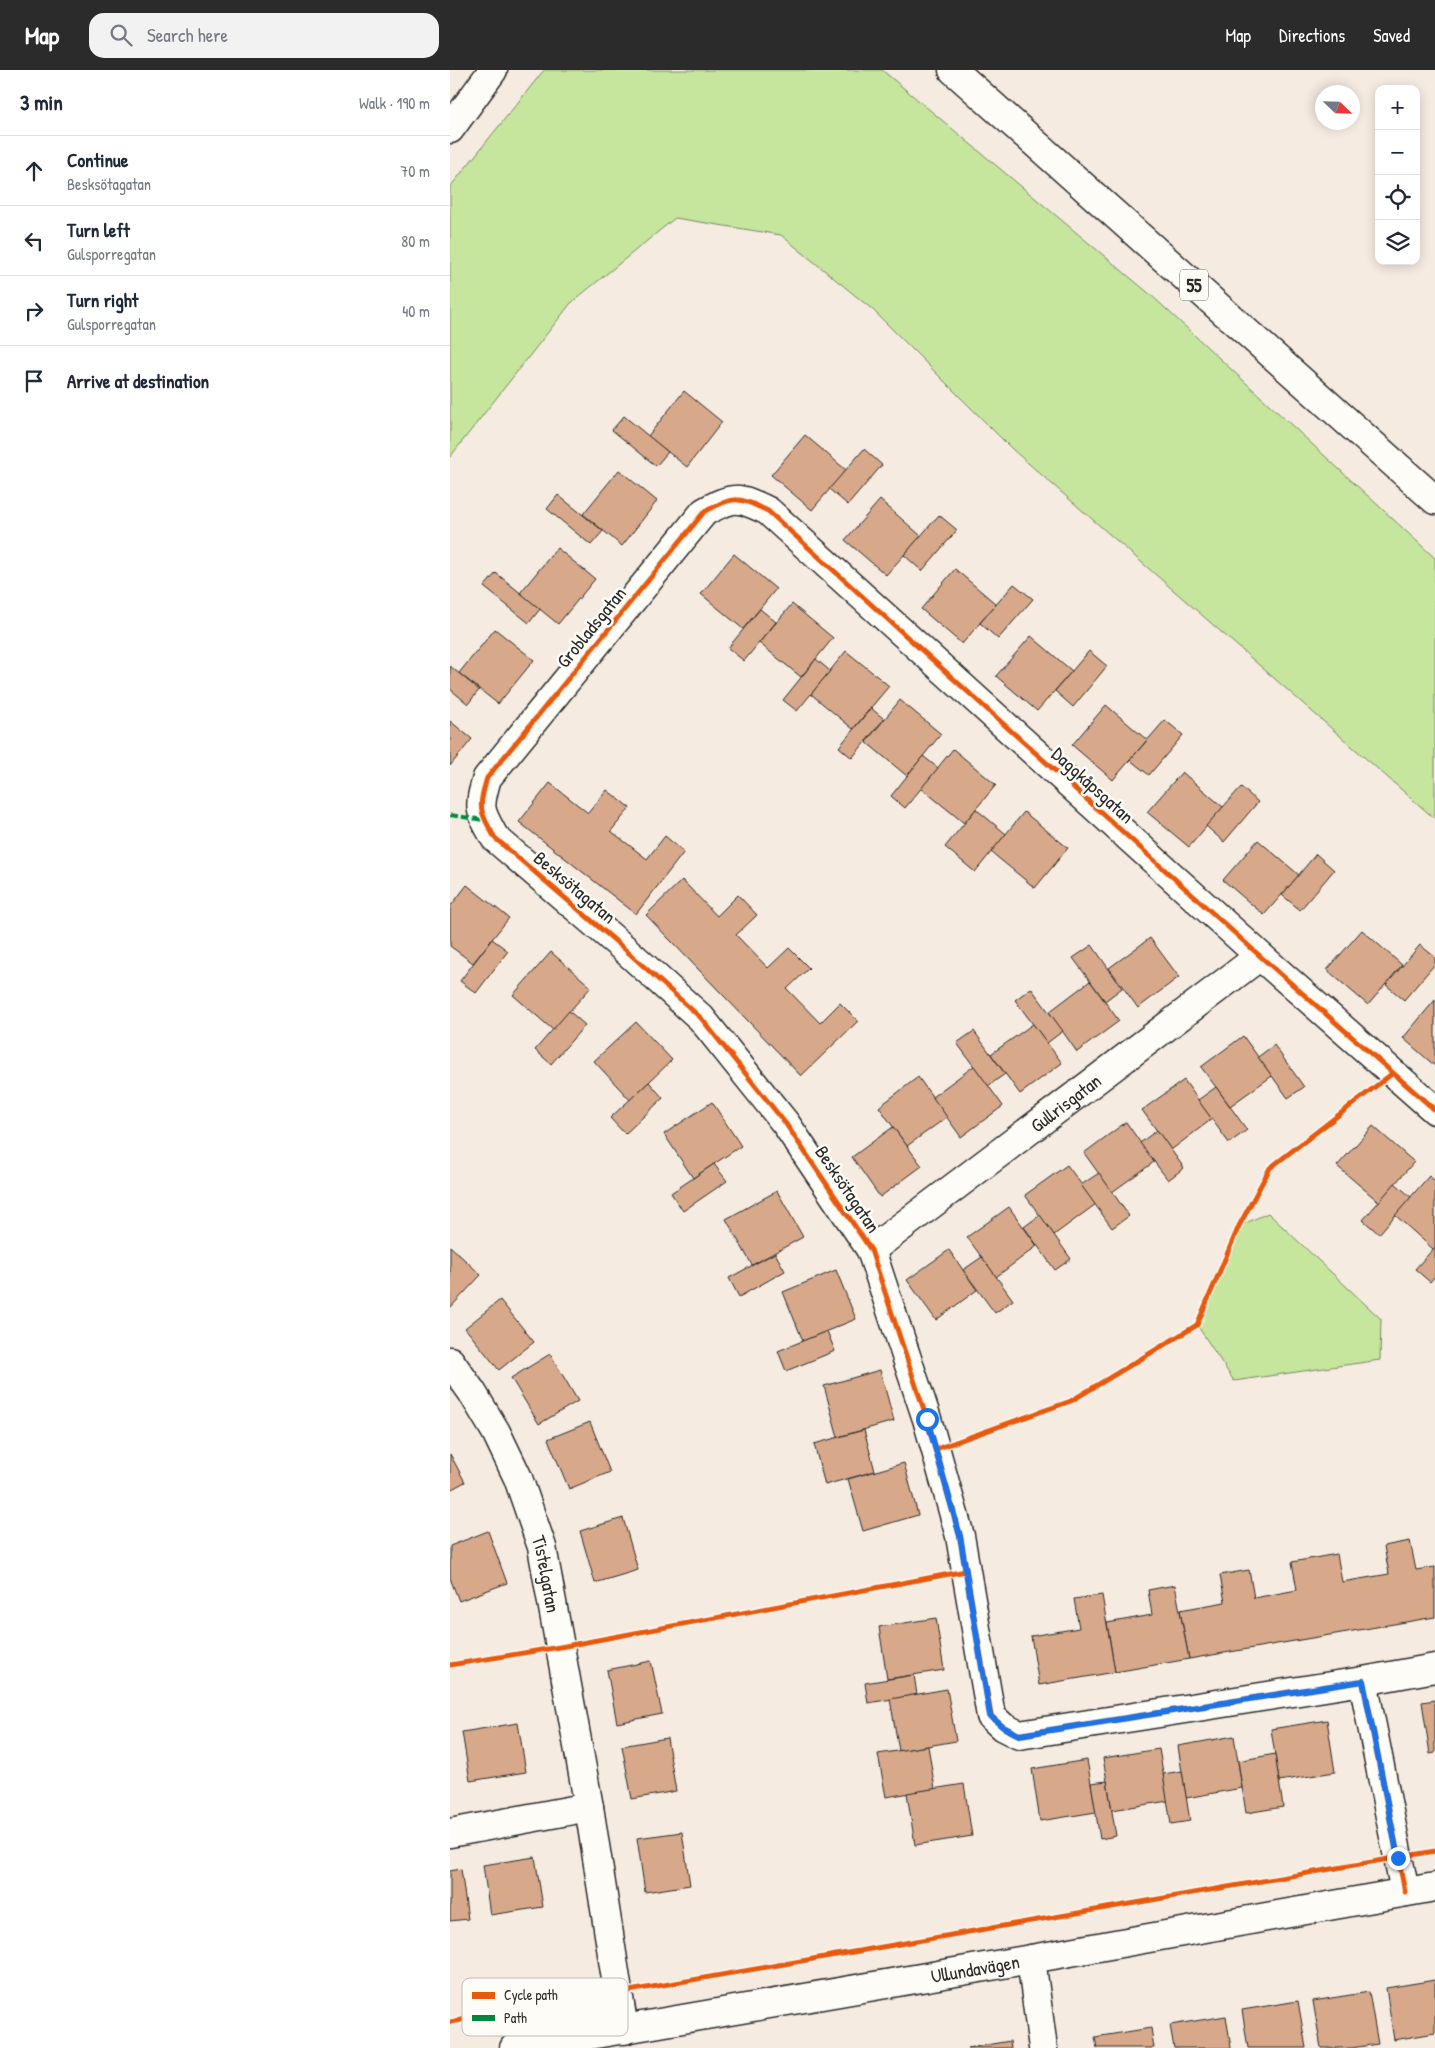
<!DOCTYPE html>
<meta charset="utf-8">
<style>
body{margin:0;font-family:"Patrick Hand",sans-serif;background:#f2f2f3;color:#1f2937}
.controls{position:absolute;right:15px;top:15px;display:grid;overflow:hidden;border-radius:10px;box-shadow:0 2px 12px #0003}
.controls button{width:45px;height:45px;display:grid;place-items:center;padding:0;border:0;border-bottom:1px solid #e0e1e3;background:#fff;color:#1f2937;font:25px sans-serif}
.compass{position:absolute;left:865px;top:15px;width:45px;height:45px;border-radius:50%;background:#fff;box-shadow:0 2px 12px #0003;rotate:113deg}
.stop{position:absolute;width:15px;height:15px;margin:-11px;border:4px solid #1a73e8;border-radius:50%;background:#fff}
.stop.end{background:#1a73e8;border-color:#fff;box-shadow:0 1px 5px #0008}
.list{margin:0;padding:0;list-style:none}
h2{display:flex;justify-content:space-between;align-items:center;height:65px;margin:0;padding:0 20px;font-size:21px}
h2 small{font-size:16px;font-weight:400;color:#747a83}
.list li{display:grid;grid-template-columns:32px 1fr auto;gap:15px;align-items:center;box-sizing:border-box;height:70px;padding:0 20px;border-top:1px solid #e0e1e3}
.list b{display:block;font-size:19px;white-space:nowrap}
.list p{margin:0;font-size:16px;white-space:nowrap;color:#747a83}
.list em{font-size:16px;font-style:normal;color:#747a83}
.icon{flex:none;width:28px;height:28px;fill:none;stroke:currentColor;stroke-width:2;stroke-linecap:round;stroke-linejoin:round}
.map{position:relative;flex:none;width:985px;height:1978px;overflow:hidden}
header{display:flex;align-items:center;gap:30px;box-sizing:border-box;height:70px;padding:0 25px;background:#2b2b2b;color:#fff}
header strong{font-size:24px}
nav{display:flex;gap:28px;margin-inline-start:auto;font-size:18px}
.search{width:350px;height:45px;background:#f2f2f3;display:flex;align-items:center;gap:12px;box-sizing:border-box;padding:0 18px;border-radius:15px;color:#747a83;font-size:19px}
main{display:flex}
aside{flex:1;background:#fff}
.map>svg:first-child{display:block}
</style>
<header>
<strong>Map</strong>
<div class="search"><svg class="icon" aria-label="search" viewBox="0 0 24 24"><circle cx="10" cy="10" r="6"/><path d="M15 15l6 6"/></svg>Search here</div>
<nav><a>Map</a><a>Directions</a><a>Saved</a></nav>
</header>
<main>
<aside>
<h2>3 min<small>Walk · 190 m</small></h2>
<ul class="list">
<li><svg class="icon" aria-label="ahead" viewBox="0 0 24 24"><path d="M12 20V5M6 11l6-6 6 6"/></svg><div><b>Continue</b><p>Besksötagatan</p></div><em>70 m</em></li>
<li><svg class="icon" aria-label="left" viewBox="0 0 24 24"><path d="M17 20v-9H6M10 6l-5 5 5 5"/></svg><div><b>Turn left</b><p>Gulsporregatan</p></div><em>80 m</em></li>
<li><svg class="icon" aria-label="right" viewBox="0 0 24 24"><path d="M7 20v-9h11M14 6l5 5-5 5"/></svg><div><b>Turn right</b><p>Gulsporregatan</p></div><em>40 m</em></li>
<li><svg class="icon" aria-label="arrive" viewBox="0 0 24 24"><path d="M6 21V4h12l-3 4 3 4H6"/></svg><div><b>Arrive at destination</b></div></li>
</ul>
</aside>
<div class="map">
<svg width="985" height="1978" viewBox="0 0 985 1978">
<rect width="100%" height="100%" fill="#f5ebe1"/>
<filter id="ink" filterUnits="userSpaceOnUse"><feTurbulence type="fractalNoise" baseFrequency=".02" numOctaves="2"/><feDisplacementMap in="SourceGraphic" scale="10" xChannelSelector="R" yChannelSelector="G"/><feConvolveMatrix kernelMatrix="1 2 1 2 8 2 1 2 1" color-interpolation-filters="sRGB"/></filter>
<g filter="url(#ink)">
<g fill="#c6e59d" stroke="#788864">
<polygon points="94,0 432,0 701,225 985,488 985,749 562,379 423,240 331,165 225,148 121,233 0,387 0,117"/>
<polygon points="818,1143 931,1249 930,1290 784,1311 747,1255 789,1156"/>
</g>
<g fill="#d7a889" stroke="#2b2b2b">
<polygon points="234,321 272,352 237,397 198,366"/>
<polygon points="174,346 218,382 206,396 162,360"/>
<polygon points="355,365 396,400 362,440 321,405"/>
<polygon points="414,379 432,395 398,435 379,419"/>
<polygon points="169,400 207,431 172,476 133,444"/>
<polygon points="108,425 153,461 141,475 97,439"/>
<polygon points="430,430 471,466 436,505 395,470"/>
<polygon points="489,445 507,460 472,501 454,485"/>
<polygon points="107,478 145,509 108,554 70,523"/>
<polygon points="284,484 326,519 293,559 251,524"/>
<polygon points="505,499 546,534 512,574 471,539"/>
<polygon points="46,503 90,539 79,553 34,517"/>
<polygon points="564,514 583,529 548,569 530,553"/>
<polygon points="342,534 383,568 351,607 309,573"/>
<polygon points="310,539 326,552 294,591 278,578"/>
<polygon points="45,559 84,590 48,634 9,603"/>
<polygon points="581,566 622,601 587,641 546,606"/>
<polygon points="396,581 439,616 403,659 361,624"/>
<polygon points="639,581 657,596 623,637 605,621"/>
<polygon points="366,589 380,601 347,641 333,630"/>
<polygon points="0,596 29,620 18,634 0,619"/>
<polygon points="450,630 491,664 457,706 416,672"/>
<polygon points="656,635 697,670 663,710 622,675"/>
<polygon points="421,638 434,649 402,688 389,677"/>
<polygon points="715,650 733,665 699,705 680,690"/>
<polygon points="0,651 22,669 0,696"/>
<polygon points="503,679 546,715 514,753 471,718"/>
<polygon points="473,686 488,698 455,738 441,726"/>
<polygon points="732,702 773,737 739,777 697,742"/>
<polygon points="100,713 138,743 157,720 180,738 161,761 197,789 215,766 234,782 186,844 69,752"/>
<polygon points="791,717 808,732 774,772 756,756"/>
<polygon points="526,739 556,764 525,802 495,777"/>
<polygon points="574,742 618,778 585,818 541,782"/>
<polygon points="808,770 849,805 814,845 773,810"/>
<polygon points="866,784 884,800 850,840 832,825"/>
<polygon points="232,810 267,846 288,825 307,845 286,865 318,898 339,878 359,898 337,919 370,953 390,933 408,951 351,1006 196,845"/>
<polygon points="17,815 59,848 23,893 0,876 0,837"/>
<polygon points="912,860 952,895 918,935 877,900"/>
<polygon points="700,868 729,907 688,938 659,898"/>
<polygon points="42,869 58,881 26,923 10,911"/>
<polygon points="642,875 672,918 655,931 623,888"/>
<polygon points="970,875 985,887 985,894 954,930 936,915"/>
<polygon points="101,882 141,917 103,960 63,925"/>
<polygon points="640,911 669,951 627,982 599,942"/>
<polygon points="581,918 613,961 597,973 565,930"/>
<polygon points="985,930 985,996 953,968"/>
<polygon points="119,941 135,955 101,994 85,980"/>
<polygon points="186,952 222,990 180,1030 144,991"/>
<polygon points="583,954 612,993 570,1024 541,984"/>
<polygon points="524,961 555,1004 538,1016 507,973"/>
<polygon points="793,966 822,1006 780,1036 751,997"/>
<polygon points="824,975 854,1017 838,1028 808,987"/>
<polygon points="524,996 553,1036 511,1067 482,1027"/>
<polygon points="468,1007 497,1047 457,1076 429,1037"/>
<polygon points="734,1010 762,1049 721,1080 692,1040"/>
<polygon points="199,1012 213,1028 175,1064 160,1048"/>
<polygon points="766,1017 797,1060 779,1073 748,1030"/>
<polygon points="262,1032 291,1076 243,1108 214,1064"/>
<polygon points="676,1052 704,1092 662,1122 634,1083"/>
<polygon points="923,1056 964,1092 929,1132 887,1096"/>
<polygon points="443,1057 472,1096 430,1127 402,1087"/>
<polygon points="707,1060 734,1098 718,1110 690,1073"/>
<polygon points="264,1094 277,1111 233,1141 221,1123"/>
<polygon points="617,1095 646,1134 604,1165 575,1125"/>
<polygon points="649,1103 679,1146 662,1158 631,1115"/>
<polygon points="979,1106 985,1111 985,1177 983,1179 945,1145"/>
<polygon points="945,1113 961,1127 929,1164 913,1150"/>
<polygon points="327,1121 353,1167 302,1195 276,1149"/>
<polygon points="559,1137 587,1176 546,1207 517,1167"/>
<polygon points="590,1145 621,1189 605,1200 574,1157"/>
<polygon points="0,1176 31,1205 0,1238"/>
<polygon points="985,1177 985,1206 980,1212 965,1199"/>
<polygon points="499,1180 527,1220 486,1250 457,1210"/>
<polygon points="325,1183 335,1201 289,1227 279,1208"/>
<polygon points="532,1187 563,1230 545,1243 513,1200"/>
<polygon points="386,1200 406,1249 353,1271 333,1222"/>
<polygon points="50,1230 84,1272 49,1300 15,1258"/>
<polygon points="377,1261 385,1281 336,1301 328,1281"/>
<polygon points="100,1284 128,1331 89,1354 61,1308"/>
<polygon points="430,1300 444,1351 388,1367 374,1316"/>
<polygon points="140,1352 160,1402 119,1419 98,1369"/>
<polygon points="414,1360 425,1401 375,1415 364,1374"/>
<polygon points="0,1384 15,1412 0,1420"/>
<polygon points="454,1393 468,1445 413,1461 398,1409"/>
<polygon points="173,1448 188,1500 145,1513 130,1461"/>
<polygon points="38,1461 57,1513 9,1531 0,1508 0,1476"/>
<polygon points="960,1471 966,1500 985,1497 985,1547 739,1589 730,1540 775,1532 770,1505 799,1500 804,1528 847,1520 842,1492 887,1484 892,1512 939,1504 934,1476"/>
<polygon points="725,1515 739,1589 665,1602 657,1553 702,1545 698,1520"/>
<polygon points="652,1525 665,1602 589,1615 581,1566 629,1558 624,1529"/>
<polygon points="486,1548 494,1600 437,1609 429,1557"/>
<polygon points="201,1591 212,1644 167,1653 157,1600"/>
<polygon points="464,1605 467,1625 418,1633 415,1613"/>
<polygon points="497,1619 506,1671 449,1681 440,1629"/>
<polygon points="985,1630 985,1683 980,1684 972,1632"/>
<polygon points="877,1650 885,1702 829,1711 821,1659"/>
<polygon points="68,1653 76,1702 20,1711 12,1662"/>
<polygon points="784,1666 792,1718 736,1728 728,1676"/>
<polygon points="217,1668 226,1721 182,1729 172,1676"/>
<polygon points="478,1676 485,1719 436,1727 428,1684"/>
<polygon points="709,1679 718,1731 662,1740 653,1688"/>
<polygon points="825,1684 833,1737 796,1743 788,1691"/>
<polygon points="637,1690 646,1742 590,1751 582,1699"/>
<polygon points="732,1701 740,1751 721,1754 713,1704"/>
<polygon points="657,1711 666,1766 650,1769 641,1713"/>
<polygon points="514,1714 522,1766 465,1775 457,1723"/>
<polygon points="232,1762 240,1815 195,1822 187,1768"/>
<polygon points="85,1787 93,1837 40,1845 33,1795"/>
<polygon points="11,1799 18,1849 0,1851 0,1801"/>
<polygon points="985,1910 985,1963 944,1970 936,1918"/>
<polygon points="919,1922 928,1974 901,1978 871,1978 863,1931"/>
<polygon points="848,1931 856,1978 798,1978 792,1940"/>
<polygon points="776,1946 781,1978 724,1978 720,1955"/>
<polygon points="701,1958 704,1978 647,1978 645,1967"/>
<polygon points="560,1971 561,1978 518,1978"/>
</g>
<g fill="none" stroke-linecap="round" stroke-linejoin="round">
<defs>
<g id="minor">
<path id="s1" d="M 421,1180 L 810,886"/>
<path id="s2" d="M 0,1291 L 22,1322 L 46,1362 L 68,1408 L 92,1477 L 139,1737 L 174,1960"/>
<polyline points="913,1611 985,1598"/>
<polyline points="0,1763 139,1737"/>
<path d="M 955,1822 L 913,1611 L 569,1665 L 553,1657 L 541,1646 L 510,1466 L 477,1349 L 421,1180 L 336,1054 L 251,948 L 170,875 L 45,768 C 29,740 28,738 37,708 L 254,442 C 284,426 287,426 318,441 L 810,886 L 985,1040"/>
<polyline points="581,1889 593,1978"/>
<path id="s3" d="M 64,1978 L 581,1889 L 985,1817"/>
</g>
<polyline id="tertiary" points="0,59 43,0"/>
<polyline id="primary" points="503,0 985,430"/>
</defs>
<use href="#minor" stroke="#2b2b2b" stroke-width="31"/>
<use href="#tertiary" stroke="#2b2b2b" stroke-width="31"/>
<use href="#primary" stroke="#2b2b2b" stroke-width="31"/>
<use href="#minor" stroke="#fdfcf7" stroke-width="28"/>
<use href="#tertiary" stroke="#fdfcf7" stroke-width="28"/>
<use href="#primary" stroke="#fdfcf7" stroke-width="28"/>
<polyline stroke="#00873e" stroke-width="4" stroke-dasharray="8 4" stroke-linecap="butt" points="0,745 34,750"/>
<defs>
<g id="cycleway">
<polyline points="486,1379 621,1331 747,1255 789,1156 820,1098 943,1003"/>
<polyline points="0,1595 110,1577 516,1501"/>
<path d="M 955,1822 L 913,1611 L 569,1665 L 553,1657 L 541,1646 L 510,1466 L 477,1349 L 421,1180 L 336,1054 L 251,948 L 170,875 L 45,768 C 29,740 28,738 37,708 L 254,442 C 284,426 287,426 318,441 L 810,886 L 985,1040"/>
<polyline points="0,1952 985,1781"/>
</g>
</defs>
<use href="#cycleway" stroke="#fdfcf7" stroke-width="8"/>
<use href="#cycleway" stroke="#e8590c" stroke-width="5"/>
</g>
</g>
<g fill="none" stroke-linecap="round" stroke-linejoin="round" filter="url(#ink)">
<polyline stroke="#1a73e8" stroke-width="6" points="477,1349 510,1466 540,1646 553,1657 569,1665 913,1611 948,1788"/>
</g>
<g text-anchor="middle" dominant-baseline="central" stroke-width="5" stroke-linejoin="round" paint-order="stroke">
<rect fill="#fdfcf7" stroke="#6a6a68" stroke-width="1" x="730" y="199.5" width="28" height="31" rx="4"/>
<g font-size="18" font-weight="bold" fill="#2b2b2b">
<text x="744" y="215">55</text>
</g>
<g font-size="19" fill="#2b2b2b" stroke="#fdfcf7">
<text transform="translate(141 557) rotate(-51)">Grobladsgatan</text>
<text transform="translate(643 715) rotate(42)">Daggkåpsgatan</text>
<text transform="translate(125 817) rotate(40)">Besksötagatan</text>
<text stroke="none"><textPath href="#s1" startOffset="244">Gullrisgatan</textPath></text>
<text transform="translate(398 1119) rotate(56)">Besksötagatan</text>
<text stroke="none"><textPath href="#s2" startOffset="236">Tistelgatan</textPath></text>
<text stroke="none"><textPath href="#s3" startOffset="468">Ullundavägen</textPath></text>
</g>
</g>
<rect x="12" y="1908" width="166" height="58" rx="8" fill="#fdfcf7" stroke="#bebdba" stroke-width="1"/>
<rect x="22" y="1922" width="23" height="7" fill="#e8590c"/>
<rect x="22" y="1945" width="23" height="6" fill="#00873e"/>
<g font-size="14" fill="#2b2b2b">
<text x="54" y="1930">Cycle path</text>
<text x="54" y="1953">Path</text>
</g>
</svg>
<div class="controls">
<button>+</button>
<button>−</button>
<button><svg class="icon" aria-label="locate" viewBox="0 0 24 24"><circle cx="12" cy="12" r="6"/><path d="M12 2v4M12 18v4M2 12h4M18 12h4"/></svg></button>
<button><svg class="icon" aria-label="layers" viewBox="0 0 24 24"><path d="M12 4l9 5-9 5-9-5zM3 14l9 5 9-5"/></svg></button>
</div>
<svg class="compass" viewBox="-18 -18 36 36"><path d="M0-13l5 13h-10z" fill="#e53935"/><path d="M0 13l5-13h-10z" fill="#747a83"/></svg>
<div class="stop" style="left:477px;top:1349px"></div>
<div class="stop end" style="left:948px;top:1788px"></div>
</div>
</main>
